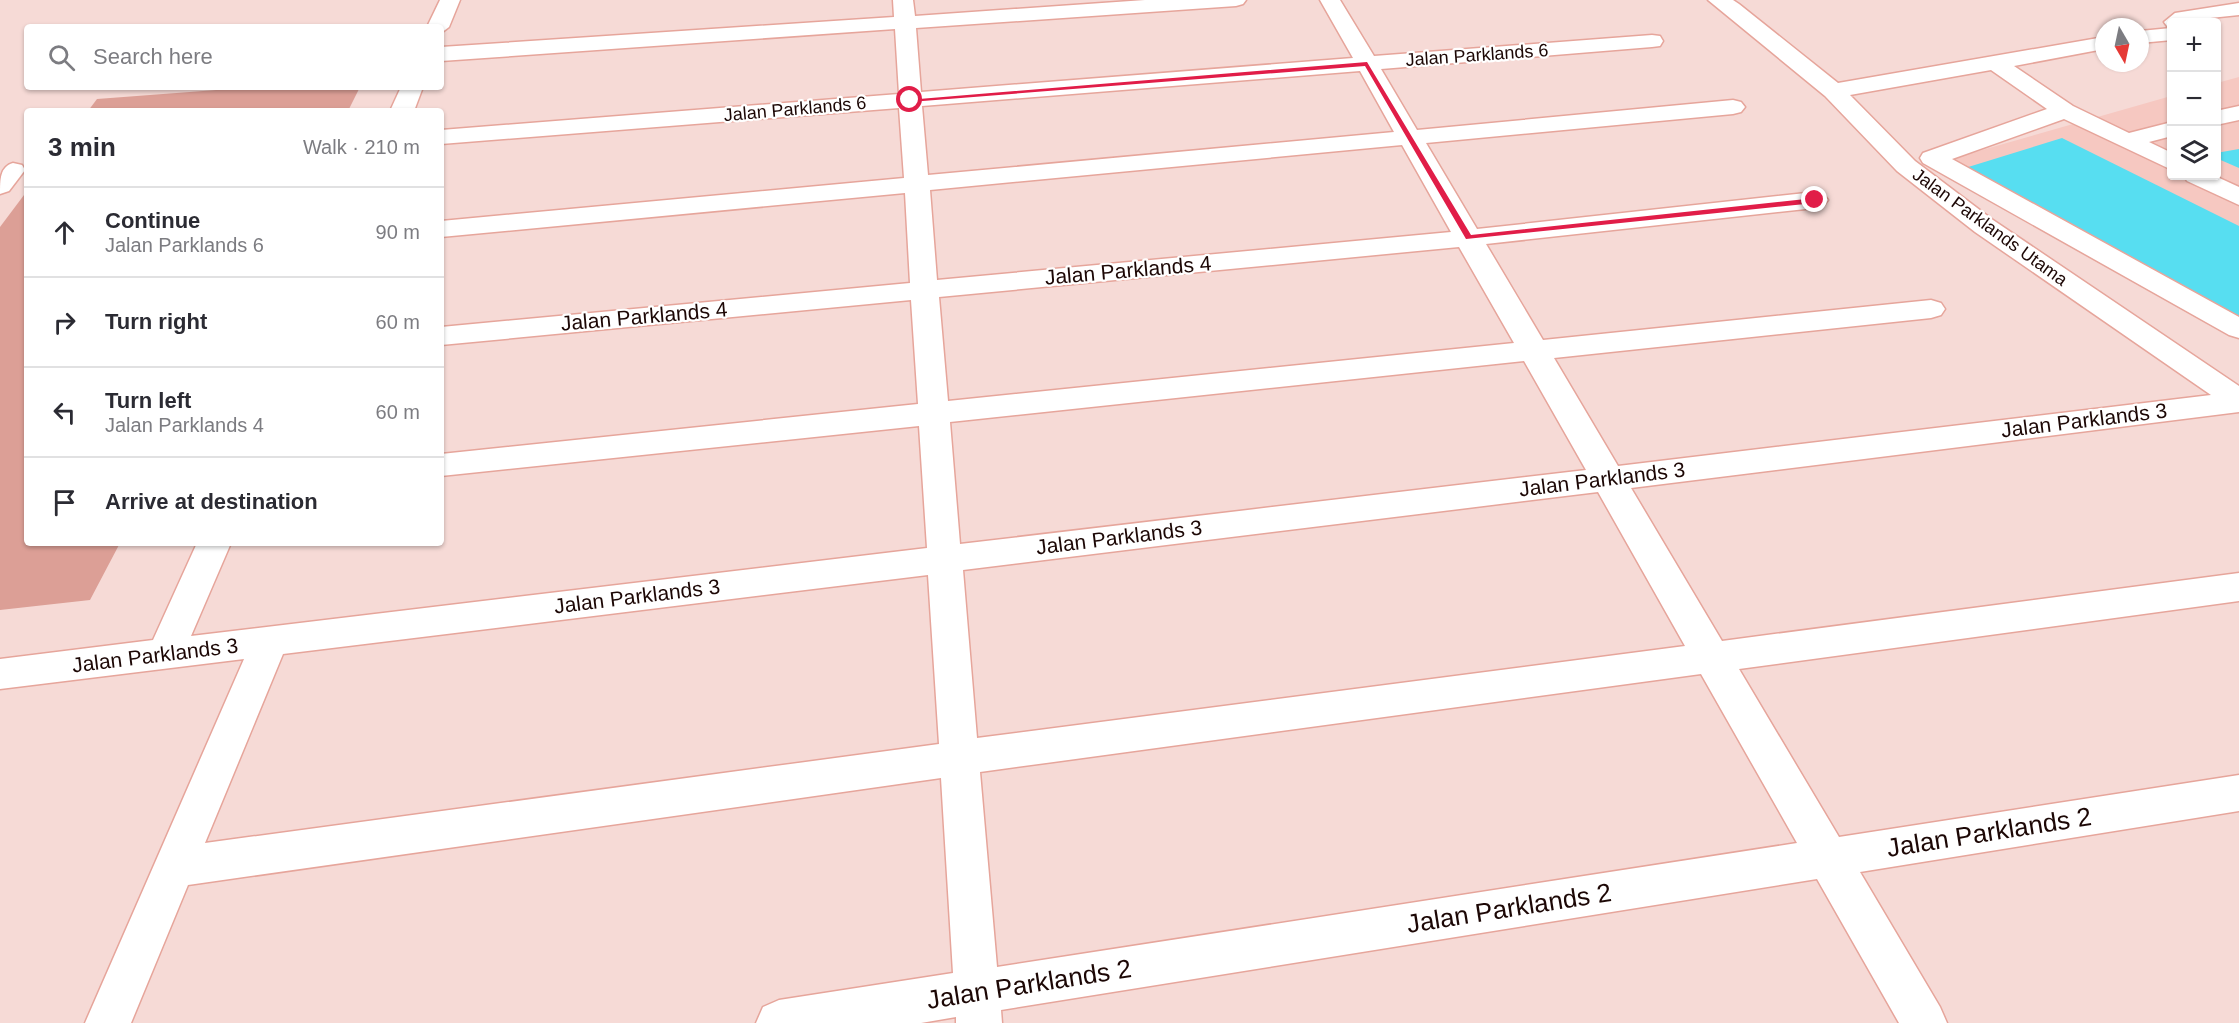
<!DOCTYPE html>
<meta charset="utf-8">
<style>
body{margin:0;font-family:Helvetica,sans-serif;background:#f7f7f7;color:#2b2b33}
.controls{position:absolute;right:18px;top:18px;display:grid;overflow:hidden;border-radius:6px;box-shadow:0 2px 4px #0004}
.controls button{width:54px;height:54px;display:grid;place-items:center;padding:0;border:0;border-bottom:2px solid #e1e1e2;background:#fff;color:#2b2b33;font:30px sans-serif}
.compass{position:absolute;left:2095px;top:18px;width:54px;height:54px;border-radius:50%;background:#fff;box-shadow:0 2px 4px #0004;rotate:171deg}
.stop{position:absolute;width:18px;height:18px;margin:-14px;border:4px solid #e11d48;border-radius:50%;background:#fff}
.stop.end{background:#e11d48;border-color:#fff;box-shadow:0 2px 6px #0008}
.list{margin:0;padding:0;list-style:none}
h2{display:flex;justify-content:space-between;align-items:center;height:78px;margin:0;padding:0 24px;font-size:26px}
h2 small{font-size:20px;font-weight:400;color:#7c7c81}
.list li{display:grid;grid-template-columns:39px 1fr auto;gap:18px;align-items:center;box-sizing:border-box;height:90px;padding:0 24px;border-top:2px solid #e1e1e2}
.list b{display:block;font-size:22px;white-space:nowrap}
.list p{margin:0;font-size:20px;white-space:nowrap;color:#7c7c81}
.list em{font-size:20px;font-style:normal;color:#7c7c81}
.icon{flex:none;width:33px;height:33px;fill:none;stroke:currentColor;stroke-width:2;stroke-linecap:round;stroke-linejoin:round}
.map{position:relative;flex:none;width:2239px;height:1023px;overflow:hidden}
.search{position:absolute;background:#fff;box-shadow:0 2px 4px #0004;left:24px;top:24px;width:420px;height:66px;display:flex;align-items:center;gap:15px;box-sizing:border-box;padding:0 21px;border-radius:6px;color:#7c7c81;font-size:22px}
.panel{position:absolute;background:#fff;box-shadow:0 2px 4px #0004;left:24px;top:108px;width:420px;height:438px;border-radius:6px}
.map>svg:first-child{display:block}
</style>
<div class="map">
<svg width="2239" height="1023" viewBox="0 0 2239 1023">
<rect width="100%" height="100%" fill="#f6dad6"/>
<polygon fill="#f6c8c1" points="2239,77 2239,322 1947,160 2171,96 2172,176 2216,176 2217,83"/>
<g fill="#dc9f96">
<polygon points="257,87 360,87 348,111 88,111 97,99"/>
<polygon points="27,191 27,543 120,543 90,600 0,610 0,227"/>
</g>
<g fill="#57def1">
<polygon points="2062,138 2239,226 2239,317 1965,168"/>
<polygon points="2239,149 2239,168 2216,158 2216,153"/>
</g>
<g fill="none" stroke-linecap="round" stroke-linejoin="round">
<defs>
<g id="minor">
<polygon points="440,0 460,0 449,27 441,33 441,27 427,27"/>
<path d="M 893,0 L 913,0 L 915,16 L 1145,0 L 1246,0 L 1243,4 L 1236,6 L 916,28 L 921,92 L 1353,58 L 1320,0 L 1340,0 L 1374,56 L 1652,35 L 1660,36 L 1663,41 L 1660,46 L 1652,47 L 1381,69 L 1417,130 L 1733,100 L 1741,102 L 1745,107 L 1741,112 L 1733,114 L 1426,143 L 1477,229 L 1815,192 L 1824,195 L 1828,200 L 1824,205 L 1815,208 L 1486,244 L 1543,340 L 1931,300 L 1941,303 L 1945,309 L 1941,315 L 1931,318 L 1554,358 L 1618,466 L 2211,395 L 1975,232 L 1897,171 L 1825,96 L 1708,0 L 1733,0 L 1739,4 L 1838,83 L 2104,37 L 2104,49 L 2014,66 L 2073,106 L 2129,133 L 2172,122 L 2172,136 L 2149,142 L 2172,153 L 2172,170 L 2064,119 L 1952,159 L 2239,317 L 2239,338 L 2229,335 L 1923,163 L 1920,158 L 1923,153 L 2047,109 L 1991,70 L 1850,95 L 1915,161 L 1993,220 L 2239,386 L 2239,412 L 1631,488 L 1722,641 L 2239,573 L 2239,601 L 1739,669 L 1839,837 L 2239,775 L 2239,811 L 1860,872 L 1940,1007 L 1947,1023 L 1899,1023 L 1817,879 L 1001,1010 L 1002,1023 L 956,1023 L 956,1017 L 921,1023 L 756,1023 L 763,1007 L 779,1000 L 953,973 L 941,778 L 188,885 L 131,1023 L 85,1023 L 244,659 L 0,689 L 0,659 L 153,640 L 197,543 L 231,543 L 191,636 L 927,548 L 919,426 L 441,476 L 441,454 L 918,404 L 911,300 L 441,345 L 441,327 L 910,283 L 905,193 L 441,237 L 441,221 L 904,178 L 899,108 L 441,144 L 441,130 L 899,94 L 895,29 L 441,61 L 441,47 L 894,17 ZM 1360,71 L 1394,132 L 928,175 L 922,106 ZM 1402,145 L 1451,232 L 937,280 L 930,190 ZM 1459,247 L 1514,343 L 948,401 L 939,297 ZM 1524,361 L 1586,470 L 960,544 L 950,422 ZM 1598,492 L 1685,646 L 977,738 L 963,570 ZM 928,575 L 939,744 L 205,843 L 283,654 ZM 1701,674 L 1797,843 L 997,967 L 980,772 Z"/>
<polygon points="2239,3 2239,15 2172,22 2172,40 2140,43 2140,31 2171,28 2167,26 2164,22 2175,13"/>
<polygon points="401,87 423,87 414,111 390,111"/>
<polygon points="2239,106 2239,120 2216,125 2216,111"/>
<path d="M 13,163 L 22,165 L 25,170 L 9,191 L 0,194 C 0,179 0,167 13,163 Z"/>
<polygon points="2184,176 2215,176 2239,187 2239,205 2187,181"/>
</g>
</defs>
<use href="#minor" stroke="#e6a59b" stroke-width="3"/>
<use href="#minor" fill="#fff" fill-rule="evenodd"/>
</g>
<polygon fill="#e11d48" points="1367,62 1471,235 1815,198 1819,200 1815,203 1466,239 1365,66 910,102 907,100"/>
<g text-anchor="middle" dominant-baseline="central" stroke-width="4.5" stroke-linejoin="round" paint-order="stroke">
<g font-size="18" fill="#1c0705" stroke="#fff">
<text transform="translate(1477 55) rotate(-4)">Jalan Parklands 6</text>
<text transform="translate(795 109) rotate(-5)">Jalan Parklands 6</text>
<text transform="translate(1990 227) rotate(36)">Jalan Parklands Utama</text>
</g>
<g font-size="21" fill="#1c0705" stroke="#fff">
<text transform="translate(1128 270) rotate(-5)">Jalan Parklands 4</text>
<text transform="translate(644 316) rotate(-5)">Jalan Parklands 4</text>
<text transform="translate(2084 420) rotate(-7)">Jalan Parklands 3</text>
<text transform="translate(1602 479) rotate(-7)">Jalan Parklands 3</text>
<text transform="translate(1119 537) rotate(-7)">Jalan Parklands 3</text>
<text transform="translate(637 596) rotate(-7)">Jalan Parklands 3</text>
<text transform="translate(155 655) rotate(-7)">Jalan Parklands 3</text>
</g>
<g font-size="26" fill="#1c0705" stroke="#fff">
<text transform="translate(1989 832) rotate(-9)">Jalan Parklands 2</text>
<text transform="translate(1509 908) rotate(-9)">Jalan Parklands 2</text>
<text transform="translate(1029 984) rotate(-9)">Jalan Parklands 2</text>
</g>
</g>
</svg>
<div class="controls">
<button>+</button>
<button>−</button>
<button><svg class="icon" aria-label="layers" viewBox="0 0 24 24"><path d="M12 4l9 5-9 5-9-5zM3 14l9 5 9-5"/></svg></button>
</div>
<svg class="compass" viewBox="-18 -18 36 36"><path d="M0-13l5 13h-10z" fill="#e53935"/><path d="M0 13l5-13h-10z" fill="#7c7c81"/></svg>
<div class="stop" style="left:910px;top:100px"></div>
<div class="stop end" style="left:1815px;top:200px"></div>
<div class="search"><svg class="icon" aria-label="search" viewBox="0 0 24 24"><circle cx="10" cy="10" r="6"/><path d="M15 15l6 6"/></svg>Search here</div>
<section class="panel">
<h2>3 min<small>Walk · 210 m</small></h2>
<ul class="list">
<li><svg class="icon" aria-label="ahead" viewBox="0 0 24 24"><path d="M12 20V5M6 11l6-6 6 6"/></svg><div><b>Continue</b><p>Jalan Parklands 6</p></div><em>90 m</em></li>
<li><svg class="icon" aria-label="right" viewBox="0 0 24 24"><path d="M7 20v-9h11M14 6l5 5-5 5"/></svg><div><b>Turn right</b></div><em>60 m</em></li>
<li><svg class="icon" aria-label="left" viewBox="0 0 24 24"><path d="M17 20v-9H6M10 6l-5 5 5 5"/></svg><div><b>Turn left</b><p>Jalan Parklands 4</p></div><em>60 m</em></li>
<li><svg class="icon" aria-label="arrive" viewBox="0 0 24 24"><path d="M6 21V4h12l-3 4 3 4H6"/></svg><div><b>Arrive at destination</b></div></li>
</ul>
</section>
</div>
